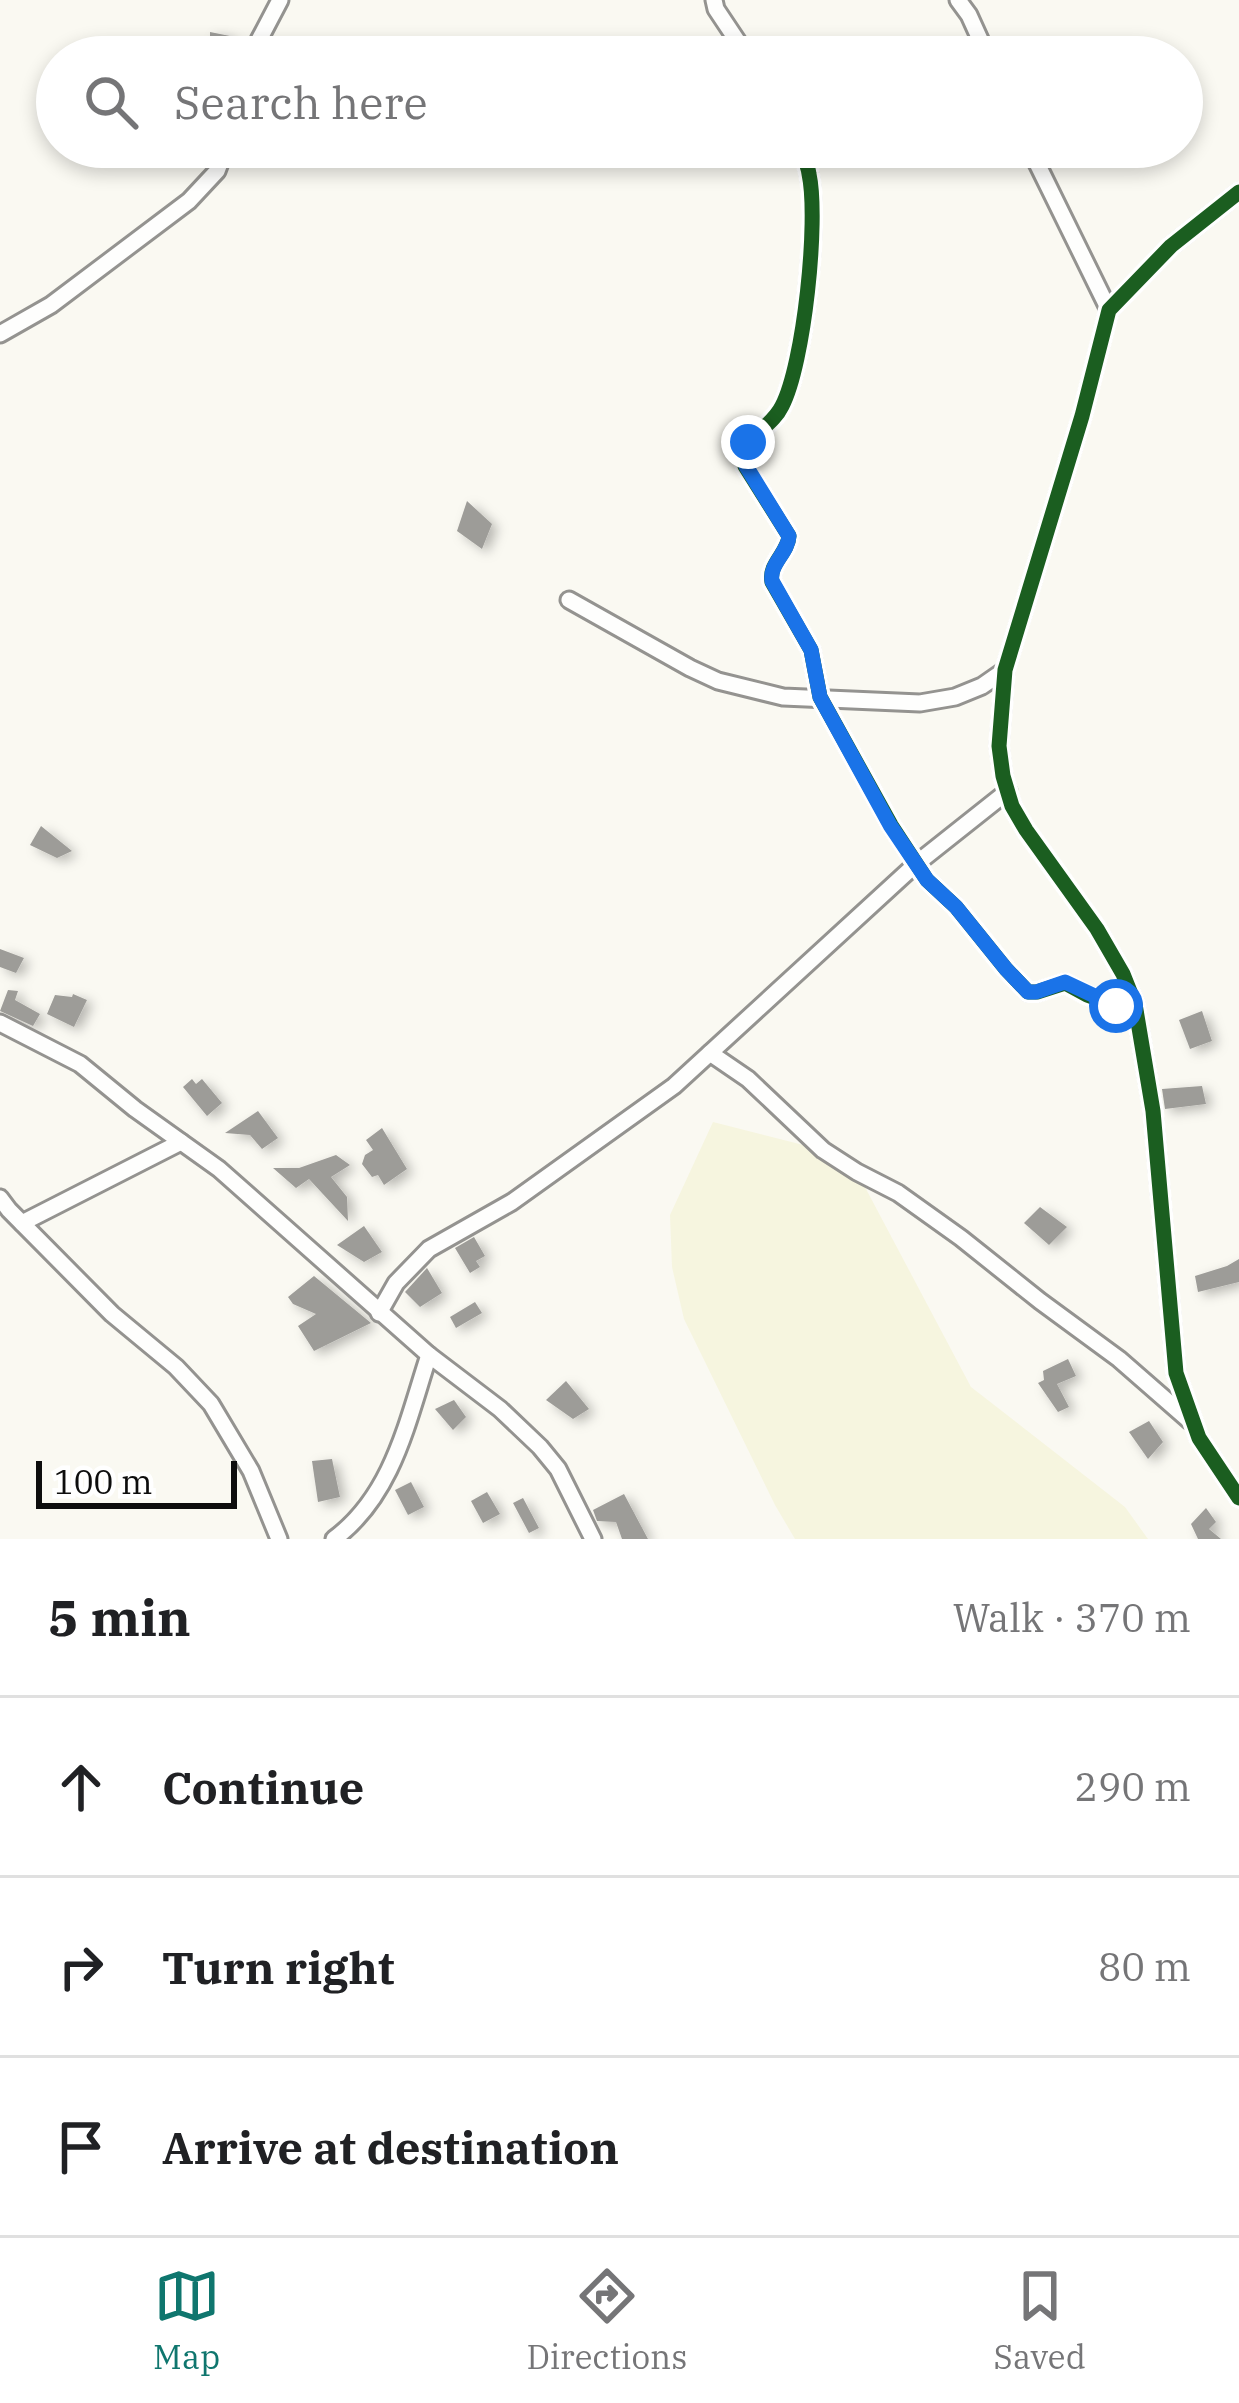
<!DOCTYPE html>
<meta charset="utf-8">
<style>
body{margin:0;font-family:"IBM Plex Serif",serif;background:#f6f6f6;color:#202124}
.scale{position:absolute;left:36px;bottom:30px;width:201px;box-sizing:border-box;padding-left:12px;border:6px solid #0d0d0d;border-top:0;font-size:33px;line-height:42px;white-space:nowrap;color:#0d0d0d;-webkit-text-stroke:9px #fff;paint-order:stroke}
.stop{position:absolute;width:36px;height:36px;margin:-27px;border:9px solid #1a73e8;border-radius:50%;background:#fff}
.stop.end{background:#1a73e8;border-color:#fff;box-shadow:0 3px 12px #0008}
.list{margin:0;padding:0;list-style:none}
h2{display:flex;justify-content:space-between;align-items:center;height:156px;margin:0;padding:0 48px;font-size:51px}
h2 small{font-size:39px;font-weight:400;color:#757577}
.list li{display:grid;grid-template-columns:78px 1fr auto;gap:36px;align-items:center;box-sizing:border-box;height:180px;padding:0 48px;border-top:3px solid #e0e0e0}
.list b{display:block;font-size:45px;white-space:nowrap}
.list em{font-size:39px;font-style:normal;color:#757577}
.icon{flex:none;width:66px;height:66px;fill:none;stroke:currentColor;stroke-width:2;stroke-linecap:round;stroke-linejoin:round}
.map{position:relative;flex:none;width:1239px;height:1539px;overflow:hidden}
.search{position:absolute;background:#fff;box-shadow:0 6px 18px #0003;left:36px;right:36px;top:36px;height:132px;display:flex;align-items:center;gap:30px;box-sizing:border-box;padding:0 42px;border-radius:66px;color:#757577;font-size:45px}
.sheet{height:696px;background:#fff}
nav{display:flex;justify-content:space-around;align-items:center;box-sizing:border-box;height:168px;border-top:3px solid #e0e0e0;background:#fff;font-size:33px;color:#757577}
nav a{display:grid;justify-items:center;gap:6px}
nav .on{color:#0f766e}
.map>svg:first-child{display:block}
</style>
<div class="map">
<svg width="1239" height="1539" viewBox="0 0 1239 1539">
<defs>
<filter id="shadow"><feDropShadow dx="6" dy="4" stdDeviation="6" flood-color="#0004"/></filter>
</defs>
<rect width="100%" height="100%" fill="#faf9f2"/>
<polygon fill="#f6f5df" points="713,1122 823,1150 857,1172 971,1387 1125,1507 1148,1539 795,1539 775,1505 684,1319 672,1267 670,1215"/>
<g fill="#9d9c98" filter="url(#shadow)">
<polygon points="210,32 230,36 227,57 210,54"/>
<polygon points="467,501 492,524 482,549 457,531"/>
<polygon points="41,826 72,851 57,858 30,845"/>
<polygon points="0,949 24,958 16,973 0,967"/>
<polygon points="8,990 18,991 15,1000 40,1014 33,1026 0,1011"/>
<polygon points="73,994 87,1000 74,1027 47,1014 55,995 72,997"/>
<polygon points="1202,1011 1212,1041 1190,1049 1179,1020"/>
<polygon points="192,1079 196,1084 202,1079 222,1103 207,1116 183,1087"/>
<polygon points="1202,1086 1206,1104 1165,1109 1162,1089"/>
<polygon points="258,1111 278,1138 262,1149 250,1135 225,1133"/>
<polygon points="382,1128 407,1169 384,1185 378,1175 372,1177 362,1164 365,1155 373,1150 366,1140"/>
<polygon points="336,1155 350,1165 331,1177 347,1197 348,1221 309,1179 296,1188 273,1168 299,1168"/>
<polygon points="1040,1207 1067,1227 1049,1245 1024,1223"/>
<polygon points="364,1226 382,1252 364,1262 337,1245"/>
<polygon points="474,1237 485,1256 476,1261 480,1267 470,1273 455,1248"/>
<polygon points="1239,1259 1239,1282 1198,1292 1195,1276 1227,1266"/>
<polygon points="427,1268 442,1293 420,1307 405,1292"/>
<polygon points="314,1276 371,1323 314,1351 298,1326 316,1314 293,1304 288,1297"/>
<polygon points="475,1302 482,1313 456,1328 450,1317"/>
<polygon points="1068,1359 1076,1376 1057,1384 1069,1407 1058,1412 1038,1383 1044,1380 1043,1371"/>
<polygon points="566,1381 589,1409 573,1419 546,1400"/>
<polygon points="454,1400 466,1417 453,1430 435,1409"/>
<polygon points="1149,1421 1163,1442 1148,1459 1129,1432"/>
<polygon points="332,1459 340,1497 318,1502 312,1461"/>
<polygon points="411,1482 424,1507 408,1515 395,1490"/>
<polygon points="487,1492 500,1514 483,1523 471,1501"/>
<polygon points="624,1494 648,1539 622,1539 616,1522 597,1521 593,1510"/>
<polygon points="523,1498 539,1528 529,1533 513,1503"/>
<polygon points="1206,1508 1216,1522 1209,1529 1221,1539 1198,1539 1191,1524"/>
</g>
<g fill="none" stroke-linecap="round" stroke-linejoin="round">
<defs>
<g id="minor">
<polyline points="714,0 716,9 748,57"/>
<polyline points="958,0 969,15 988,57"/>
<polyline points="253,57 259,40 280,0"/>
<path d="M 800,147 C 803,156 808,165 809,174 C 819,220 804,364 782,406 C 770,431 740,435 745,466 L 789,536 C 788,553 768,564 772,582 L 811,650 L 820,697 L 891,825 L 927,880 L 956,907 L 1006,969 L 1028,992 L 1037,992 L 1065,983 L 1087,995 L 1136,1013"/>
<polyline points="1029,147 1109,310"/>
<polyline points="1239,192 1171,246 1109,310 1082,416 1005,670 999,746 1003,776 1012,806 1026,830 1097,929 1123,974 1135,1004 1153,1111 1176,1373 1199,1438 1239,1498"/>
<polyline points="0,334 51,305 189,201 217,171 226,147"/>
<polyline points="569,600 690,668 718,681 783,697 920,703 955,697 982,686 1005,670"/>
<polyline points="0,1023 80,1064 135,1109 219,1169 429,1355 500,1409 540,1447 558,1469 593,1539"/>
<polyline points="710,1053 748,1079 823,1150 857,1172 898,1193 961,1238 1040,1301 1119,1359 1190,1421"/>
<polyline points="0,1198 9,1210 112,1314 176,1367 211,1404 251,1471 279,1539"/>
<polyline points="22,1223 181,1142"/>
<polyline points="379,1313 396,1283 429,1249 512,1202 674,1086 916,864 1008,791"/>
<path d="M 334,1539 C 393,1495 407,1422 429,1355"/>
</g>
</defs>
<use href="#minor" stroke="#949390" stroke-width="21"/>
<use href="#minor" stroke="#fefefd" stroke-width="15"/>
<defs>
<g id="cycleway">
<path d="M 800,147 C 803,156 808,165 809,174 C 819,220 804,364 782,406 C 770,431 740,435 745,466 L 789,536 C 788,553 768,564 772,582 L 811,650 L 820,697 L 891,825 L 927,880 L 956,907 L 1006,969 L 1028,992 L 1037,992 L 1065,983 L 1087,995 L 1136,1013"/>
<polyline points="1239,192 1171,246 1109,310 1082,416 1005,670 999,746 1003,776 1012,806 1026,830 1097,929 1123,974 1135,1004 1153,1111 1176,1373 1199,1438 1239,1498"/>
</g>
</defs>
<use href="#cycleway" stroke="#fff" stroke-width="22"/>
<use href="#cycleway" stroke="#1b5e20" stroke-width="15"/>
</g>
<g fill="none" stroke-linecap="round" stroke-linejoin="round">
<path stroke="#1a73e8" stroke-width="15" d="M 748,442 L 743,455 L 746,466 L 789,536 C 788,553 769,564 772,581 L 811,650 L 820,697 L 890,825 L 927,880 L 956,907 L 1006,969 L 1028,992 L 1036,992 L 1065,982 L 1116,1006"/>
</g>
</svg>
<div class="scale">100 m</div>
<div class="stop" style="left:1116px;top:1006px"></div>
<div class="stop end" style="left:748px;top:442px"></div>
<div class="search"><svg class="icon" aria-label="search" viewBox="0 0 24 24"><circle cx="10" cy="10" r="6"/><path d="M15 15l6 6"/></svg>Search here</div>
</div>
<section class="sheet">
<h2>5 min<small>Walk · 370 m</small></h2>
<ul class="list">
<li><svg class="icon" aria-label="ahead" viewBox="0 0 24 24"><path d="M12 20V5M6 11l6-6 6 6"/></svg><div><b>Continue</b></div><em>290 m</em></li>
<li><svg class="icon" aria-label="right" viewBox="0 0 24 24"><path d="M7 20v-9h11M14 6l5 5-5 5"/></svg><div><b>Turn right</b></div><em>80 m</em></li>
<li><svg class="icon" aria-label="arrive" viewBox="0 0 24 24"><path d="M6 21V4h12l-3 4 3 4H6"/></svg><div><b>Arrive at destination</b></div></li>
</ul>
</section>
<nav>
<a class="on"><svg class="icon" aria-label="map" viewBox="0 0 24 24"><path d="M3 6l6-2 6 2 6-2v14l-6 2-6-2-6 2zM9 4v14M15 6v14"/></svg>Map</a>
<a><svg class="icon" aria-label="directions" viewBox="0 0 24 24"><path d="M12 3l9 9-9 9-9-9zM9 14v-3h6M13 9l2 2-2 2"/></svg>Directions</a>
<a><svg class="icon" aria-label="saved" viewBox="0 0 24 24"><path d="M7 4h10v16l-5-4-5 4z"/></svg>Saved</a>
</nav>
